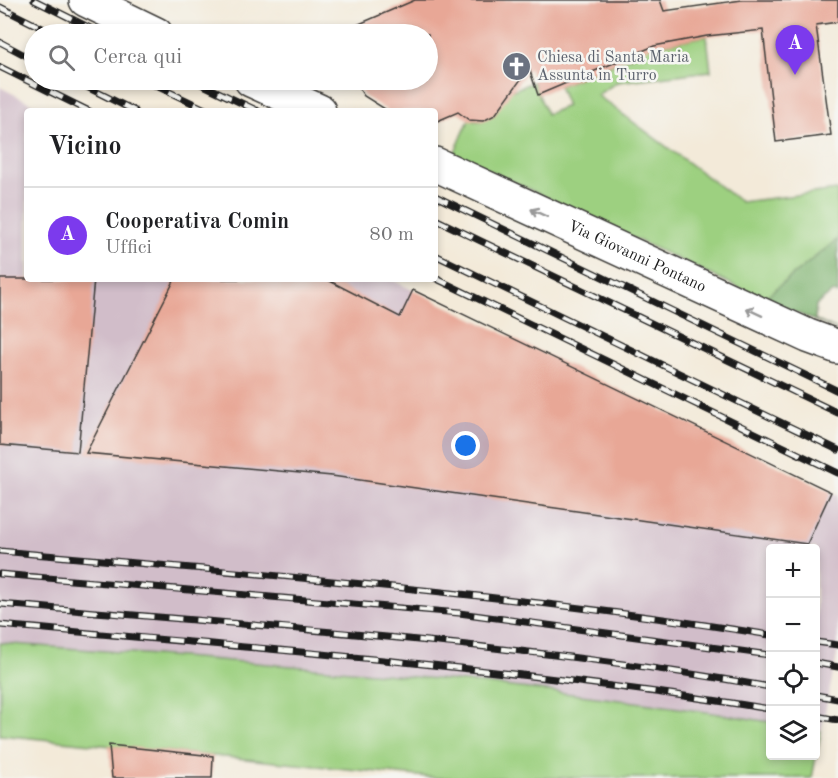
<!DOCTYPE html>
<html lang="it">
<meta charset="utf-8">
<style>
body{margin:0;font-family:"Old Standard TT",serif;background:#f2f2f2;color:#202124}
.controls{position:absolute;right:18px;bottom:18px;display:grid;overflow:hidden;border-radius:6px;box-shadow:0 3px 9px #0003}
.controls button{width:54px;height:54px;display:grid;place-items:center;padding:0;border:0;border-bottom:2px solid #e0e0e0;background:#fff;color:#202124;font:30px sans-serif}
.you{position:absolute;left:466px;top:446px;width:21px;height:21px;margin:-15px;border:4px solid #fff;border-radius:50%;background:#1a73e8;box-shadow:0 0 0 9px #1a73e833}
.badge{display:grid;place-items:center;width:39px;height:39px;border-radius:50%;background:#7c3aed;color:#fff;font-size:20px;font-weight:700}
.pin{position:absolute;translate:-50% -50px;filter:drop-shadow(0 2px 3px #0008)}
.pin::after{content:'';position:absolute;top:32px;width:21px;height:18px;background:inherit;clip-path:polygon(0 0,100% 0,50% 100%)}
.list{margin:0;padding:0;list-style:none}
h2{display:flex;justify-content:space-between;align-items:center;height:78px;margin:0;padding:0 24px;font-size:26px}
h2 small{font-size:20px;font-weight:400;color:#757577}
.list li{display:grid;grid-template-columns:39px 1fr auto;gap:18px;align-items:center;box-sizing:border-box;height:96px;padding:0 24px;border-top:2px solid #e0e0e0}
.list b{display:block;font-size:22px;white-space:nowrap}
.list p{margin:0;font-size:20px;white-space:nowrap;color:#757577}
.list em{font-size:20px;font-style:normal;color:#757577}
.icon{flex:none;width:33px;height:33px;fill:none;stroke:currentColor;stroke-width:2;stroke-linecap:round;stroke-linejoin:round}
.map{position:relative;flex:none;width:838px;height:778px;overflow:hidden}
.search{position:absolute;background:#fff;box-shadow:0 3px 9px #0003;left:24px;top:24px;width:414px;height:66px;display:flex;align-items:center;gap:15px;box-sizing:border-box;padding:0 21px;border-radius:33px;color:#757577;font-size:22px}
.panel{position:absolute;background:#fff;box-shadow:0 3px 9px #0003;left:24px;top:108px;width:414px;height:174px;border-radius:6px}
.map>svg:first-child{display:block}
</style>
<div class="map">
<svg width="838" height="778" viewBox="0 0 838 778">
<rect width="100%" height="100%" fill="#f6f6f2"/>
<filter id="ink" filterUnits="userSpaceOnUse"><feTurbulence type="fractalNoise" baseFrequency=".0167" numOctaves="2"/><feDisplacementMap in="SourceGraphic" scale="12" xChannelSelector="R" yChannelSelector="G"/><feConvolveMatrix kernelMatrix="1 2 1 2 8 2 1 2 1" color-interpolation-filters="sRGB"/></filter>
<filter id="wash" filterUnits="userSpaceOnUse"><feTurbulence type="fractalNoise" baseFrequency=".008" numOctaves="4" result="noise"/><feDisplacementMap in="SourceGraphic" scale="24" xChannelSelector="R" yChannelSelector="G"/><feGaussianBlur stdDeviation="1.35" result="paint"/><feColorMatrix in="noise" values="0 0 0 0 0 0 0 0 0 0 0 0 0 0 0 0 0 1.4 0 .05"/><feComposite in="paint" operator="in"/></filter>
<g filter="url(#wash)">
<rect width="100%" height="100%" fill="#f3ead9"/>
<polygon fill="#d1bdc9" points="0,87 46,111 27,111 27,279 390,279 838,496 838,650 821,731 816,730 816,548 770,548 770,722 676,707 256,663 0,643"/>
<g fill="#9dd080" stroke="#5c764e" stroke-width="1.5">
<path d="M 651,25 L 658,45 L 707,36 L 711,71 L 617,82 L 597,95 L 741,202 L 837,190 L 838,239 L 763,299 L 454,154 L 469,120 C 490,124 500,115 501,95 L 533,82 L 547,114 L 567,106 L 559,86 L 632,56 Z"/>
<path d="M 0,643 C 257,663 516,680 770,722 L 770,756 L 816,756 L 816,730 L 821,731 L 812,778 L 439,778 L 0,735 Z"/>
</g>
<polygon fill="#7eb26e" stroke="#4d6745" stroke-width="1.5" points="838,239 838,294 833,292 816,305 815,320 837,330 763,299"/>
<g id="blocks">
<g fill="#e8a796">
<polygon points="415,0 660,0 664,11 742,0 838,0 838,22 816,25 831,135 776,142 763,30 707,36 654,46 538,95 529,68 495,115 483,121 469,120 458,112 435,122 435,111 388,111 364,96 353,80 428,80 428,34 336,34"/>
<polygon points="0,279 94,279 78,452 0,445"/>
<polygon points="175,279 326,279 400,317 413,290 831,492 807,544 332,476 86,453"/>
<polygon points="109,745 213,756 212,778 112,778"/>
</g>
</g>
</g>
<g filter="url(#ink)">
<use href="#blocks" fill-opacity="0" stroke="#3c3b38" stroke-width="1.5"/>
<g fill="none" stroke-linecap="round" stroke-linejoin="round">
<defs>
<g id="minor">
<polyline points="86,0 156,34"/>
<polyline points="251,80 319,111"/>
<path id="s1" d="M 435,164 L 808,336 L 838,347"/>
</g>
</defs>
<use href="#minor" stroke="#3c3b38" stroke-width="36"/>
<use href="#minor" stroke="#fff" stroke-width="33"/>
<defs>
<g id="rail">
<polyline points="34,0 102,34"/>
<polyline points="0,7 54,34"/>
<polyline points="0,42 34,60"/>
<polyline points="0,67 89,111"/>
<polyline points="73,80 135,111"/>
<polyline points="144,80 209,111"/>
<polyline points="193,80 258,111"/>
<polyline points="435,196 838,391"/>
<polyline points="435,219 838,413"/>
<polyline points="435,255 838,450"/>
<polyline points="435,278 838,473"/>
<path d="M 0,551 C 258,574 515,594 770,635"/>
<polyline points="0,574 459,613 770,655"/>
<path d="M 0,604 C 257,626 516,642 770,687"/>
<path d="M 0,625 C 257,648 515,668 770,709"/>
<polyline points="816,642 838,645"/>
<polyline points="816,663 838,667"/>
<polyline points="816,695 838,699"/>
<polyline points="816,716 838,720"/>
</g>
</defs>
<use href="#rail" stroke="#1c1c1c" stroke-width="7"/>
<use href="#rail" stroke="#f6f6f2" stroke-width="4.5" stroke-dasharray="14" stroke-linecap="butt"/>
</g>
<defs><path id="oneway-shaft" d="M-6 0H5M1.5-3L5.5 0L1.5 3" fill="none" stroke-width="1.6" stroke-linecap="round" stroke-linejoin="round" transform="scale(1.5)"/></defs>
<g stroke="#999">
<use href="#oneway-shaft" transform="translate(539 213) rotate(-155)"/>
<use href="#oneway-shaft" transform="translate(754 312) rotate(-155)"/>
</g>
</g>
<defs>
<symbol id="church-disc" viewBox="-11 -11 22 22"><circle r="9.5" fill="#6b7280" stroke="#f6f6f2"/><path d="M-1.2-6h2.4v3.5h3.3v2.4h-3.3V6h-2.4V-.1h-3.3v-2.4h3.3Z" fill="#fff"/></symbol>
</defs>
<g fill-rule="evenodd">
<use href="#church-disc" x="500" y="50" width="33" height="33"/>
</g>
<g text-anchor="middle" dominant-baseline="central" stroke-width="5" stroke-linejoin="round" paint-order="stroke">
<g font-size="16" fill="#5b616d" stroke="#f6f6f2" text-anchor="start">
<text x="537" y="58">Chiesa di Santa Maria<tspan x="537" dy="18">Assunta in Turro</tspan></text>
</g>
<g font-size="16" fill="#1c1c1c" stroke="#f6f6f2">
<text stroke="none"><textPath href="#s1" startOffset="222">Via Giovanni Pontano</textPath></text>
</g>
</g>
</svg>
<div class="controls">
<button>+</button>
<button>−</button>
<button><svg class="icon" aria-label="locate" viewBox="0 0 24 24"><circle cx="12" cy="12" r="6"/><path d="M12 2v4M12 18v4M2 12h4M18 12h4"/></svg></button>
<button><svg class="icon" aria-label="layers" viewBox="0 0 24 24"><path d="M12 4l9 5-9 5-9-5zM3 14l9 5 9-5"/></svg></button>
</div>
<div class="you"></div>
<div class="pin badge" style="left:795px;top:75px">A</div>
<div class="search"><svg class="icon" aria-label="search" viewBox="0 0 24 24"><circle cx="10" cy="10" r="6"/><path d="M15 15l6 6"/></svg>Cerca qui</div>
<section class="panel">
<h2>Vicino<small></small></h2>
<ul class="list">
<li><span class="badge">A</span><div><b>Cooperativa Comin</b><p>Uffici</p></div><em>80 m</em></li>
</ul>
</section>
</div>
